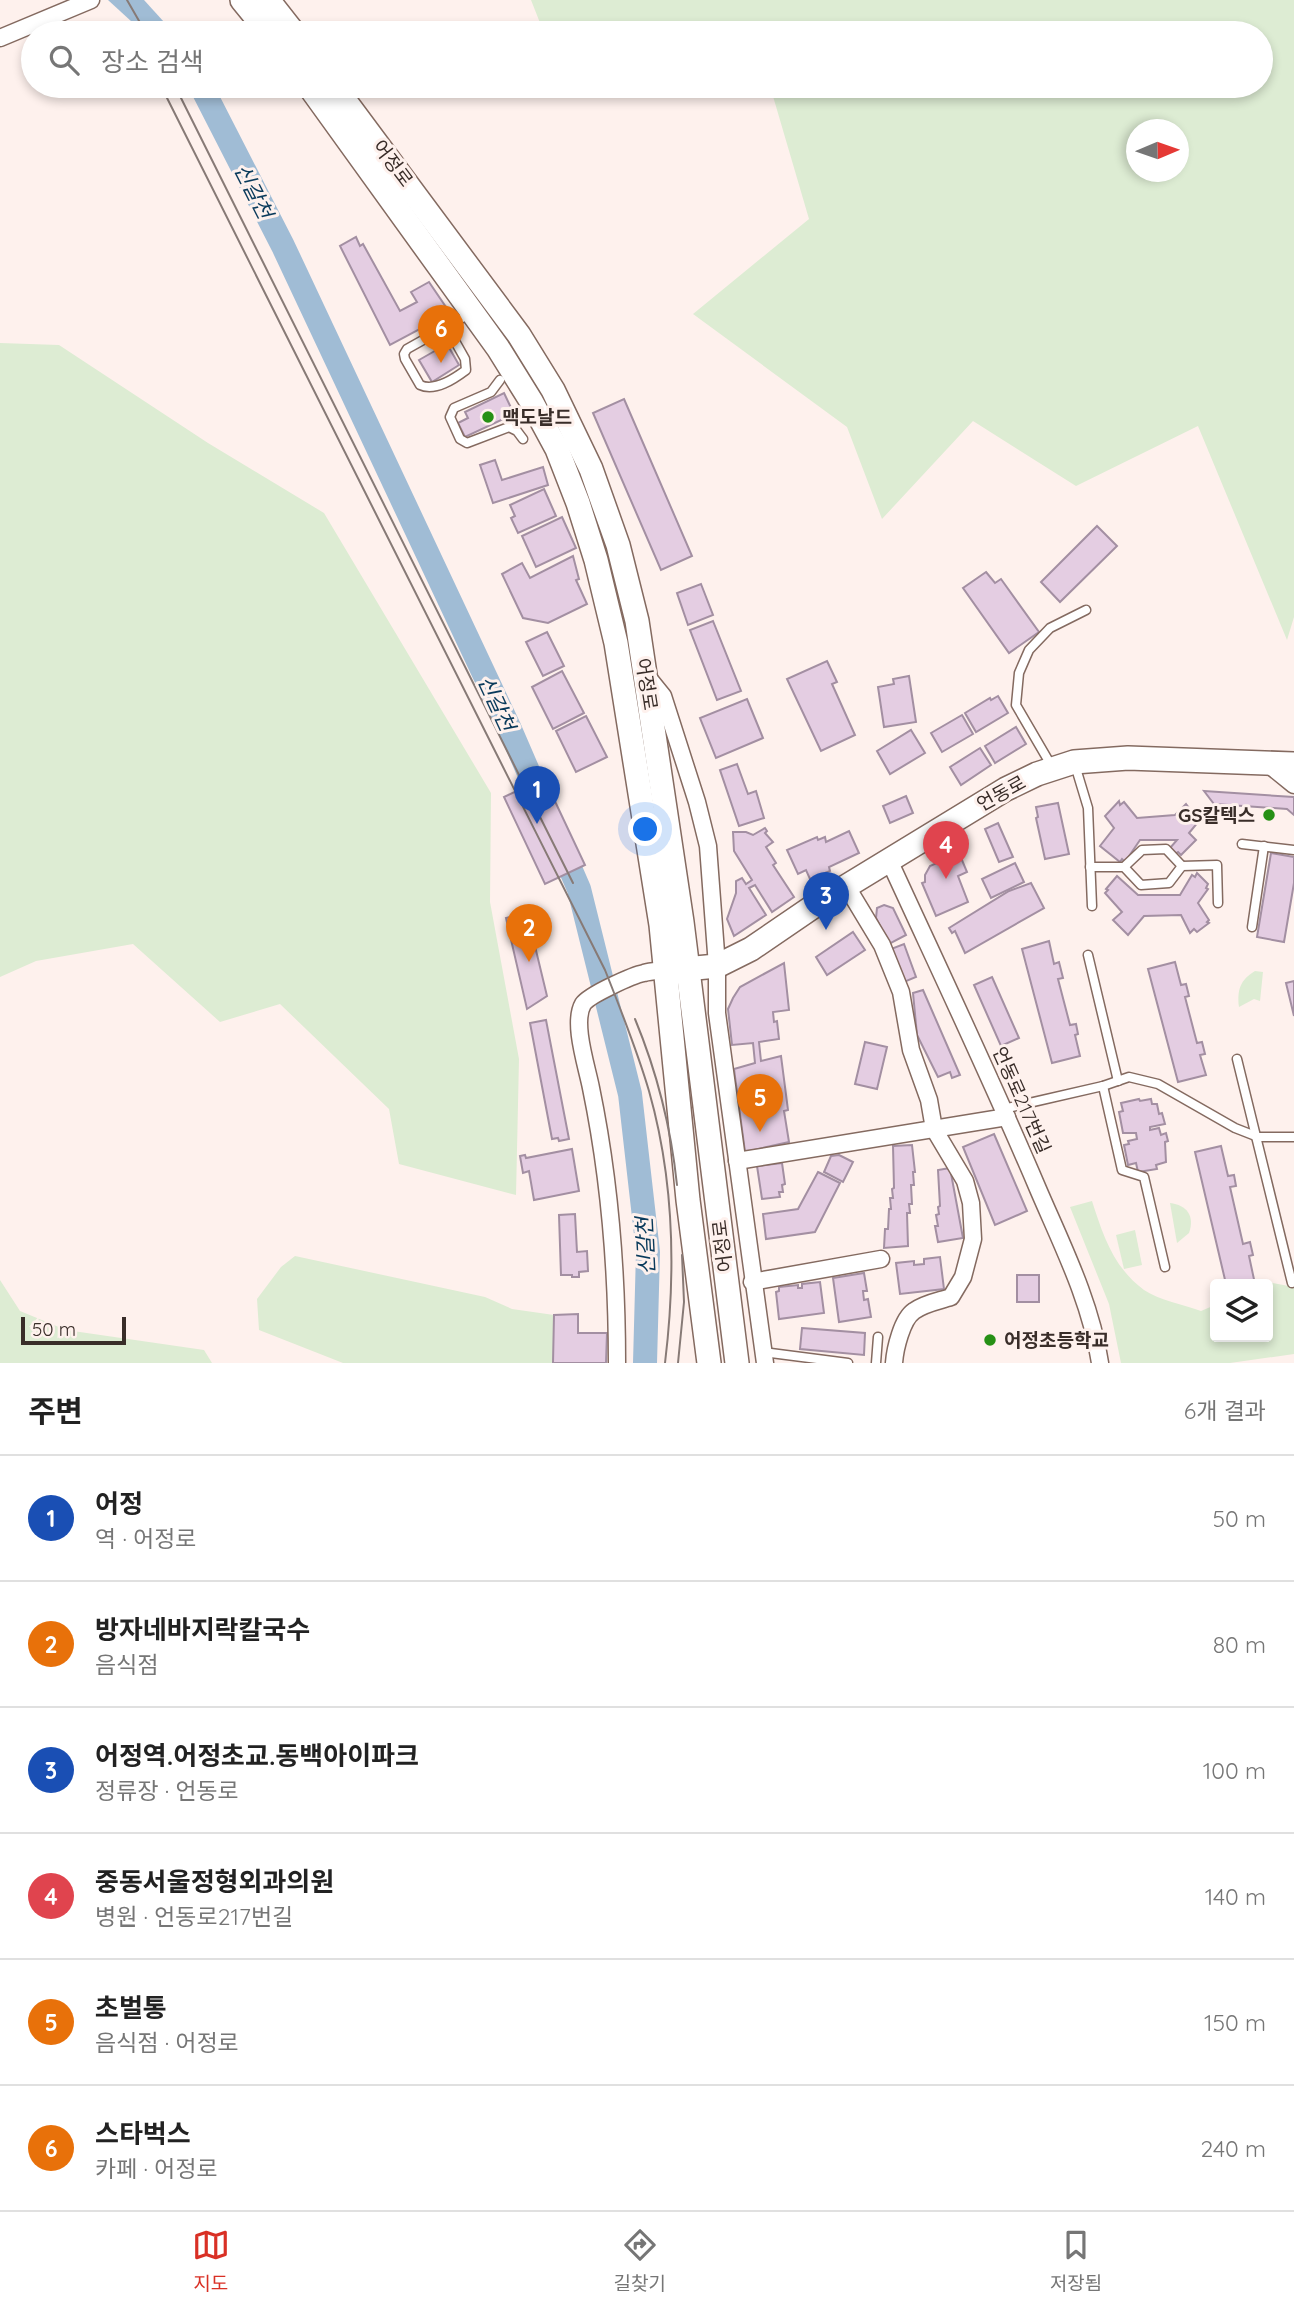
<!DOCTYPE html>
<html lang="ko">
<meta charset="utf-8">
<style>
body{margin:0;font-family:Quicksand,"Noto Sans KR",sans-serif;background:#f2f2f2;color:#222}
.controls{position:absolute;right:21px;bottom:21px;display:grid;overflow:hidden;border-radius:7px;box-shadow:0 4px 10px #0003}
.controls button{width:63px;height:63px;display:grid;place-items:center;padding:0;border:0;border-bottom:2px solid #e0e0e0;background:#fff;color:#222;font:35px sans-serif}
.compass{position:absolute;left:1126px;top:119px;width:63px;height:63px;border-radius:50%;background:#fff;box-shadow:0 4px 10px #0003;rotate:88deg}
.scale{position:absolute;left:21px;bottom:18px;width:105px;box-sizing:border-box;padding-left:7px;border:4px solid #392d29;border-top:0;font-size:19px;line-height:24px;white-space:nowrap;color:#392d29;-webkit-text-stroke:5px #fef1ed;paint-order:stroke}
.you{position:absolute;left:646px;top:830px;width:24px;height:24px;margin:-18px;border:5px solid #fff;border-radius:50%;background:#1a73e8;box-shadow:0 0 0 10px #1a73e833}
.badge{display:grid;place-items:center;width:46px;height:46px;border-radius:50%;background:#d93025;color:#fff;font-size:23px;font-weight:700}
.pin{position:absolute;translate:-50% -58px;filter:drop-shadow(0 2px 4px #0008)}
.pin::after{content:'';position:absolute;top:37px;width:24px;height:21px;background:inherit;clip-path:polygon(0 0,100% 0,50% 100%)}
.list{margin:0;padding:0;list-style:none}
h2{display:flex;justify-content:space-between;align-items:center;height:91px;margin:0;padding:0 28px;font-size:30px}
h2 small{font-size:23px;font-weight:400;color:#767676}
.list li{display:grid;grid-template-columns:46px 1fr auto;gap:21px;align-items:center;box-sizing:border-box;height:126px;padding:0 28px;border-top:2px solid #e0e0e0}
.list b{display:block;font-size:26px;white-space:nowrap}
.list p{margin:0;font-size:23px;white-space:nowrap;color:#767676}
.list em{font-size:23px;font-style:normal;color:#767676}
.icon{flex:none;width:38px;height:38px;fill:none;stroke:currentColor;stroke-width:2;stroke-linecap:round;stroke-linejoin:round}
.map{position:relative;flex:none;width:1294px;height:1363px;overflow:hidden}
.search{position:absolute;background:#fff;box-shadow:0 4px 10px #0003;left:21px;right:21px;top:21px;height:77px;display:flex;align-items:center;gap:18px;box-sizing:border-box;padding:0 24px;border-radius:38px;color:#767676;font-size:26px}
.sheet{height:847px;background:#fff}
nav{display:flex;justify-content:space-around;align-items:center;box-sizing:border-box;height:98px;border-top:2px solid #e0e0e0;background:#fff;font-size:19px;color:#767676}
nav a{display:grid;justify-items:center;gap:4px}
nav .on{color:#d93025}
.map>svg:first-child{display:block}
</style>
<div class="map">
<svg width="1294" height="1363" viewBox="0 0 1294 1363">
<rect width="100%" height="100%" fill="#fef1ed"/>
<g fill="#ddecd3" fill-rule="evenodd">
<path d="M 531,0 L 1294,0 L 1294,617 L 1287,640 L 1198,426 L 1076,486 L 973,421 L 882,519 L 847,427 L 693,314 L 809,219 L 770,86 L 1261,86 L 1261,33 L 754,33 L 751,23 L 720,33 L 544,33 ZM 1136,130 L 1178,130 L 1178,172 L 1136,172 Z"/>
<polygon points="0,343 59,345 208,443 324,513 491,793 490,902 519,1059 516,1195 399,1164 389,1109 280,1004 220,1022 133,944 36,961 0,977"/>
<path d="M 1255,971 L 1263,972 L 1260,1001 L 1254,999 L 1239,1007 C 1237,990 1240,980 1255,971 Z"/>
<path d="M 1092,1201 C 1103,1235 1113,1267 1144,1290 C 1159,1300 1184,1305 1201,1311 L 1215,1305 L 1215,1337 L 1268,1337 L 1268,1284 L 1261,1284 L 1267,1282 L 1294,1287 L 1294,1354 L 1230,1363 L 1121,1363 L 1109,1304 L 1070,1207 Z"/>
<path d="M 1170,1203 C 1187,1205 1195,1216 1189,1233 L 1177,1243 Z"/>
<polygon points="1135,1230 1142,1265 1124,1269 1116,1235"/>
<polygon points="295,1256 485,1297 512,1309 554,1315 553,1363 343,1363 259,1330 257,1299 281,1267"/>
<polygon points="0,1280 20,1311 66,1330 204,1350 212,1363 0,1363"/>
</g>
<polygon fill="#a0bcd5" points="108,0 144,0 174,33 144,33"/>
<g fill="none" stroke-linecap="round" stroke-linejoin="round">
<polyline stroke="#a0bcd5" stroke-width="24" points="201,86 283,246 509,727 579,889 630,1094 648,1252 645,1363"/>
</g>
<g fill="#e4cde2" stroke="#a38fa2" stroke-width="2">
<polygon points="356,237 360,246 363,244 400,311 417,302 411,292 429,282 450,313 390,345 340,246"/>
<polygon points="447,344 459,365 432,382 419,360"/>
<polygon points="504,393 514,414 465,437 458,423 468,418 465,412"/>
<polygon points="624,399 692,556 661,570 593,413"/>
<polygon points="495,460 502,480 543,467 548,485 493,503 480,465"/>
<polygon points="544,489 556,516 518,533 511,518 515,516 510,505"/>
<polygon points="562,517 576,548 536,567 522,536"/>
<polygon points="1097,526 1117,546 1060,602 1041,582"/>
<polygon points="573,556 579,579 576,580 587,604 548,623 523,618 502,574 522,563 530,578"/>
<polygon points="986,572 995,583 1001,579 1039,632 1009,653 963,588"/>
<polygon points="701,584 713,615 688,625 677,593"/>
<polygon points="713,621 741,691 717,700 690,630"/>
<polygon points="547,632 564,666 543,676 526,642"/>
<polygon points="827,661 837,682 832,684 855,735 821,751 787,679"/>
<polygon points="562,671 584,713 553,729 532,687"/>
<polygon points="909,676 916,722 884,727 878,687 894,684 893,679"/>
<polygon points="998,696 1008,713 976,732 965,713 990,698 991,700"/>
<polygon points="747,699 763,738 716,758 700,718"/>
<polygon points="962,715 973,734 942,752 931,733"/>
<polygon points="586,716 607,757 576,772 556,731"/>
<polygon points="1016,727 1026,744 995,763 985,746"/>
<polygon points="911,730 925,753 890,774 877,751"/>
<polygon points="980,748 991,765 961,785 950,767"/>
<polygon points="737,764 748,794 756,791 764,818 739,826 720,770"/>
<polygon points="544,778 585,865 545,884 504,797"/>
<polygon points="1204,791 1294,797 1294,815 1287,809 1214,804"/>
<polygon points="906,796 913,813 890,823 883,806"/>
<polygon points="1119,801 1120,805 1124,802 1137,818 1175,815 1186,804 1199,821 1189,833 1196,840 1181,855 1178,852 1175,854 1170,848 1177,840 1140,840 1125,862 1122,859 1120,862 1100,846 1114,828 1105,816"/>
<polygon points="1058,803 1069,854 1045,859 1036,818 1038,817 1036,807"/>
<polygon points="998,823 1013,857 999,862 985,829"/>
<polygon points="765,828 767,831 765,833 773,842 766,847 776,863 773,865 794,897 772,912 755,885 749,888 766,915 734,936 727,919 736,893 736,881 742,878 746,884 752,880 734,851 733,832 746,832 753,835"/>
<polygon points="849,831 859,853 829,867 830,871 810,879 806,870 798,874 787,850 817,837 818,840 825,837 826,842"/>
<polygon points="959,853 967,872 958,876 968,902 936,916 922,883 925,882 925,875 930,866"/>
<polygon points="1271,853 1294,857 1294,883 1284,942 1257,937"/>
<polygon points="1015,863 1024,882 991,898 982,879"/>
<polygon points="1197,873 1208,884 1206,888 1208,889 1198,903 1209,920 1207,922 1209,923 1197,932 1194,929 1190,933 1181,915 1144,916 1128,935 1113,920 1122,912 1105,893 1108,890 1106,889 1117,876 1138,895 1180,895 1192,875 1195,877"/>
<polygon points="1031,883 1044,908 965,953 955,931 952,933 949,928 1009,891"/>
<polygon points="884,905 893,908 906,935 889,944 876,918 877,908"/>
<polygon points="527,913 547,996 527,1009 506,918"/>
<polygon points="853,932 865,950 827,975 816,957"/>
<polygon points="1049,941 1054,964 1059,962 1063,978 1058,979 1070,1025 1076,1024 1078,1034 1075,1035 1080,1056 1052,1063 1022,949"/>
<polygon points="904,944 916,977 904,982 891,949"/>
<polygon points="1175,962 1181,985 1186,984 1189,996 1185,997 1197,1043 1202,1042 1205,1054 1200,1055 1206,1075 1178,1082 1148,969"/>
<polygon points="784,963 789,1010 773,1012 774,1022 777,1021 779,1039 759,1042 761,1061 781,1056 788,1110 784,1111 789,1142 745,1152 734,1069 755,1063 753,1043 732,1045 728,1009 733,998 740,987"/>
<polygon points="992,977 1019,1038 1001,1046 974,985"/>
<polygon points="1294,981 1294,1016 1286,983"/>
<polygon points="923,990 960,1075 952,1078 950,1072 938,1077 917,1035 913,993"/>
<polygon points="546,1020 569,1139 559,1141 558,1138 552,1139 530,1023"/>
<polygon points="865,1042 887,1047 877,1089 855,1084"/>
<polygon points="1139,1099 1140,1101 1151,1099 1152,1104 1157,1104 1159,1114 1162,1113 1165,1124 1150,1127 1150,1130 1159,1128 1161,1135 1166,1133 1168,1141 1165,1142 1166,1162 1156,1165 1157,1169 1138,1172 1136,1163 1128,1165 1124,1145 1129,1144 1128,1141 1137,1139 1136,1133 1123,1133 1119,1112 1123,1111 1121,1103"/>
<polygon points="994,1134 1027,1211 995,1225 963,1147"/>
<polygon points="912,1145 915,1172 913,1172 914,1185 911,1185 912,1204 909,1204 910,1213 907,1213 908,1246 884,1248 885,1229 888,1229 889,1209 891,1209 890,1198 893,1198 892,1189 894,1188 893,1146"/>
<polygon points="1221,1146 1228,1176 1234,1175 1236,1186 1230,1187 1243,1244 1250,1242 1253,1255 1249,1256 1255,1284 1226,1284 1195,1152"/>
<polygon points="572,1149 579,1191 534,1200 529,1171 523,1173 520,1156 525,1155 526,1158"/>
<polygon points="839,1155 853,1162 843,1182 824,1172 831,1156"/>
<polygon points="782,1163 785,1184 782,1185 783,1192 779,1192 780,1197 762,1199 757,1166"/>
<polygon points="950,1168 963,1238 938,1242 935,1226 938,1226 936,1215 939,1214 938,1207 940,1206 938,1170"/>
<polygon points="818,1172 840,1183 815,1232 766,1239 763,1214 798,1209"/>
<polygon points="575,1214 577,1252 587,1251 588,1271 579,1272 579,1277 572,1277 572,1275 561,1275 559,1215"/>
<polygon points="940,1257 944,1289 900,1294 896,1263 914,1261 914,1265 924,1264 924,1259"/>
<polygon points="864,1273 867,1291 863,1291 864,1300 868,1299 871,1317 839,1322 833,1278"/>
<rect x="1017" y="1275" width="22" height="27"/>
<polygon points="820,1282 824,1313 779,1319 776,1292 779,1291 779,1287 798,1285 798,1288 802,1288 802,1284"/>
<polygon points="578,1314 578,1333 607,1333 606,1363 553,1363 554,1315"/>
<polygon points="802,1328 865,1333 864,1355 800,1349"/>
</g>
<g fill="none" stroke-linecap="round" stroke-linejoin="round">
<defs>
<g id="lane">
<path d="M 447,327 L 465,359 L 466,370 C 454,379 435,392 420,385 L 405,359 L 404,354 L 407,349 L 471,313"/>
<polyline points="500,380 491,392 454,408 450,417 460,439 467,443 509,427 517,431 523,439"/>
<polyline points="1051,765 1016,705 1019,673 1029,650 1050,628 1086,610"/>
<polyline points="1075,765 1088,808 1092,906"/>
<polyline points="1242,844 1294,850"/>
<polyline points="1090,867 1124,867 1141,885 1169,883 1182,866 1217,865 1218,903"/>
<polyline points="1124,867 1142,850 1166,849 1182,866"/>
<polyline points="1252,927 1264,846"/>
<polyline points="1088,955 1118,1081"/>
<polyline points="1237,1059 1292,1283"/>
<polyline points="1103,1086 1122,1170 1144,1177 1165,1267"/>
<polyline points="1003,1109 1103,1086 1129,1077 1158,1084 1235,1128 1258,1137 1294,1137"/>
<polyline points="763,1352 848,1363"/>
<polyline points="876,1363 878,1337"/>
</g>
<g id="street">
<polyline points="0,38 91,0"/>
<polyline points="646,675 663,696 697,802 708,846 717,966 717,1013 765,1363"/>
<polyline points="1268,764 1294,785"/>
<path d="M 889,860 C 939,969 991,1078 1038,1189 C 1062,1245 1091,1302 1100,1363"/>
<path d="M 847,887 L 882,945 L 901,992 L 911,1050 L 929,1100 L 934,1129 L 965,1181 L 971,1203 L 973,1239 L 963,1277 L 951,1297 C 939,1301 925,1303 914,1311 C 902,1319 895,1349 894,1363"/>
<polyline points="737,1161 1007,1117"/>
<polyline points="752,1282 881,1259"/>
<path d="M 617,1363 C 617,1269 610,1180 591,1088 C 587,1067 572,1023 583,1004 C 589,995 633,975 644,973 C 651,971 658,971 665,970"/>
</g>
<g id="secondary">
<polyline points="242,0 269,33"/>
<polyline points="268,0 294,33"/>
<polyline points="309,86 498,348 531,401 557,449 578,503 596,560 616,643 661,925 688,1200 709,1363"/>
<polyline points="334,86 519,335 553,390 591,469 618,545 637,621 682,922 737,1363"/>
<polyline points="674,970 717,966 751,949 814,906 1006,789 1037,774 1074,762 1128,758 1294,764"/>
</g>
</defs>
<use href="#lane" stroke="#846a60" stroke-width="11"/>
<use href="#street" stroke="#846a60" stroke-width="19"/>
<use href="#secondary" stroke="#846a60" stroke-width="26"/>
<use href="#lane" stroke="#fff" stroke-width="8"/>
<use href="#street" stroke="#fff" stroke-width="16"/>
<use href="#secondary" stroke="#fff" stroke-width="23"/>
<g stroke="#877a76" stroke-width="2">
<polyline points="127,0 146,33"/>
<path d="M 161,86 L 605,970 C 621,1010 637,1050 649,1091 C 674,1179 676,1273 665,1363"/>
<polyline points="175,86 573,883"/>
<path d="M 635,1019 C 657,1072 671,1128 677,1185"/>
<polyline points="678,1363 684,1302 682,1255"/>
</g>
</g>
<g fill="#269015" stroke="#fef1ed" stroke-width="2.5">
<circle cx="488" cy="417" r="7"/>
<circle cx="1269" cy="815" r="7"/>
<circle cx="990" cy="1340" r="7"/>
</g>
<g text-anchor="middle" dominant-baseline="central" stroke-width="6" stroke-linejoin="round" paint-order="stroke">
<g font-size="19" fill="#392d29" stroke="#fef1ed">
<text transform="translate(393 163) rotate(53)">어정로</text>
<text transform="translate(647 684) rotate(81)">어정로</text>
<text transform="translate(1001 793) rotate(-29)">언동로</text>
<text transform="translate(1022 1100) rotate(66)">언동로217번길</text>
<text transform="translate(722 1246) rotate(-97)">어정로</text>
</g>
<g font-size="19" font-weight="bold" fill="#392d29" stroke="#fef1ed" text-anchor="start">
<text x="502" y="417">맥도날드</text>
<text x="1255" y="815" text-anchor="end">GS칼텍스</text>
<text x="1004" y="1340">어정초등학교</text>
</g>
<g font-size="21" font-style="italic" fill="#093a5b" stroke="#fef1ed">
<text transform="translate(254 191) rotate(63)">신갈천</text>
<text transform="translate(497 703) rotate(65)">신갈천</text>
<text transform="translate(645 1246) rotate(-93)">신갈천</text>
</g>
</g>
</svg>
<div class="controls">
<button><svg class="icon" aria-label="layers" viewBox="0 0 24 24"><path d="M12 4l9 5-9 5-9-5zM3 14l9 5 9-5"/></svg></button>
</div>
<svg class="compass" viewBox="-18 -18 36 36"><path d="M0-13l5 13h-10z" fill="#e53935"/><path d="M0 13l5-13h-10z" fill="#767676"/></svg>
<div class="scale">50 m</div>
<div class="you"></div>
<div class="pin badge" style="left:537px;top:824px;background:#1a4fb4">1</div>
<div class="pin badge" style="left:529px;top:962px;background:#e8710a">2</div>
<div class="pin badge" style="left:826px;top:930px;background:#1a4fb4">3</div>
<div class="pin badge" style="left:946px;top:879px;background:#e0444e">4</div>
<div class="pin badge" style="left:760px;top:1132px;background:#e8710a">5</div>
<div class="pin badge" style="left:441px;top:363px;background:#e8710a">6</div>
<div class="search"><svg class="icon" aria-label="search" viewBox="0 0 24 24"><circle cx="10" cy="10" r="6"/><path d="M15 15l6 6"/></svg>장소 검색</div>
</div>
<section class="sheet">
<h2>주변<small>6개 결과</small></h2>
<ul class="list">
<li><span class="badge" style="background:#1a4fb4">1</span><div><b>어정</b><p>역 · 어정로</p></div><em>50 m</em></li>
<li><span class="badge" style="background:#e8710a">2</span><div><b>방자네바지락칼국수</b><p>음식점</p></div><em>80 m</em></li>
<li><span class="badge" style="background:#1a4fb4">3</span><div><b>어정역.어정초교.동백아이파크</b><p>정류장 · 언동로</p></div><em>100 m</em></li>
<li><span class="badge" style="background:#e0444e">4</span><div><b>중동서울정형외과의원</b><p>병원 · 언동로217번길</p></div><em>140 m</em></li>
<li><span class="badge" style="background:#e8710a">5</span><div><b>초벌통</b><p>음식점 · 어정로</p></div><em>150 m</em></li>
<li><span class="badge" style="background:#e8710a">6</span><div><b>스타벅스</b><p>카페 · 어정로</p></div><em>240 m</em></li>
</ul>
</section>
<nav>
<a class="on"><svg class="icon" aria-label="map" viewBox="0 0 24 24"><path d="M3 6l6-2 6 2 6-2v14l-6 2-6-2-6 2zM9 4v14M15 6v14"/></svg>지도</a>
<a><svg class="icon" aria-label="directions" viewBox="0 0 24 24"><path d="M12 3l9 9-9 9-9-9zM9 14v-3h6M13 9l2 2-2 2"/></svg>길찾기</a>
<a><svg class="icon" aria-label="saved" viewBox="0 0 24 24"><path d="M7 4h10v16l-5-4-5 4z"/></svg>저장됨</a>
</nav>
